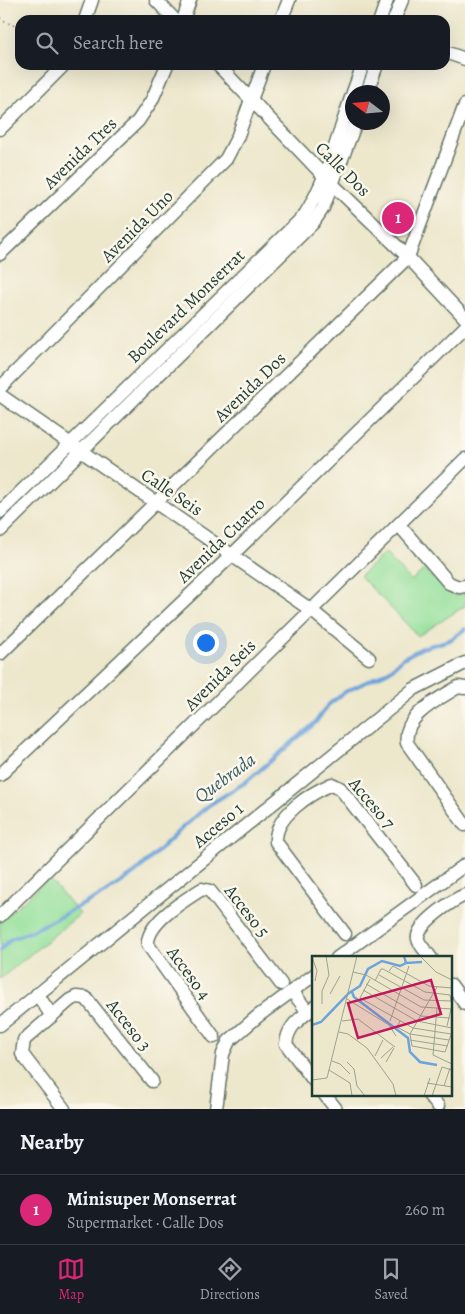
<!DOCTYPE html>
<meta charset="utf-8">
<style>
body{margin:0;font-family:Alegreya,serif;background:#242831;color:#f1f3f6}
.compass{position:absolute;left:345px;top:85px;width:45px;height:45px;border-radius:50%;background:#171b24;box-shadow:0 5px 20px #0002;rotate:286deg}
.you{position:absolute;left:205px;top:642px;width:18px;height:18px;margin:-12px;border:4px solid #fff;border-radius:50%;background:#1a73e8;box-shadow:0 0 0 8px #1a73e833}
.badge{display:grid;place-items:center;width:32px;height:32px;border-radius:50%;background:#db2777;color:#fff;font-size:16px;font-weight:700}
.pin{position:absolute;translate:-50% -50%;border:2px solid #fff;box-shadow:0 1px 5px #0006}
.list{margin:0;padding:0;list-style:none}
h2{display:flex;justify-content:space-between;align-items:center;height:65px;margin:0;padding:0 20px;font-size:21px}
h2 small{font-size:16px;font-weight:400;color:#9ea1a6}
.list li{display:grid;grid-template-columns:32px 1fr auto;gap:15px;align-items:center;box-sizing:border-box;height:70px;padding:0 20px;border-top:1px solid #363941}
.list b{display:block;font-size:19px;white-space:nowrap}
.list p{margin:0;font-size:16px;white-space:nowrap;color:#9ea1a6}
.list em{font-size:16px;font-style:normal;color:#9ea1a6}
.icon{flex:none;width:28px;height:28px;fill:none;stroke:currentColor;stroke-width:2;stroke-linecap:round;stroke-linejoin:round}
.map{position:relative;flex:none;width:465px;height:1109px;overflow:hidden}
.search{position:absolute;background:#171b24;box-shadow:0 5px 20px #0002;left:15px;right:15px;top:15px;height:55px;display:flex;align-items:center;gap:12px;box-sizing:border-box;padding:0 18px;border-radius:15px;color:#9ea1a6;font-size:19px}
.sheet{height:135px;background:#171b24}
nav{display:flex;justify-content:space-around;align-items:center;box-sizing:border-box;height:70px;border-top:1px solid #363941;background:#171b24;font-size:14px;color:#9ea1a6}
nav a{display:grid;justify-items:center;gap:2px}
nav .on{color:#db2777}
.map>svg:first-child{display:block}
</style>
<div class="map">
<svg width="465" height="1109" viewBox="0 0 465 1109">
<rect width="100%" height="100%" fill="#fbf7ec"/>
<filter id="ink" filterUnits="userSpaceOnUse"><feTurbulence type="fractalNoise" baseFrequency=".02" numOctaves="2"/><feDisplacementMap in="SourceGraphic" scale="10" xChannelSelector="R" yChannelSelector="G"/><feConvolveMatrix kernelMatrix="1 2 1 2 8 2 1 2 1" color-interpolation-filters="sRGB"/></filter>
<filter id="wash" filterUnits="userSpaceOnUse"><feTurbulence type="fractalNoise" baseFrequency=".0096" numOctaves="4" result="noise"/><feDisplacementMap in="SourceGraphic" scale="20" xChannelSelector="R" yChannelSelector="G"/><feGaussianBlur stdDeviation="1.12" result="paint"/><feColorMatrix in="noise" values="0 0 0 0 0 0 0 0 0 0 0 0 0 0 0 0 0 1.4 0 .05"/><feComposite in="paint" operator="in"/></filter>
<g filter="url(#wash)">
<rect width="100%" height="100%" fill="#ede7cc"/>
<g fill="#95e09b" stroke="#5a8e68">
<polygon points="385,553 411,581 425,569 451,594 457,596 465,592 465,606 418,636 360,576"/>
<polygon points="49,879 80,914 0,979 0,921"/>
</g>
<g fill="none" stroke-linecap="round" stroke-linejoin="round">
<polyline stroke="#6ca3da" stroke-width="4" points="0,950 11,939 32,931 105,893 135,873 181,829 209,805 246,782 315,723 328,705 345,692 389,671 403,658 422,648 450,640 465,629"/>
</g>
</g>
<g filter="url(#ink)">
<g fill="none" stroke-linecap="round" stroke-linejoin="round">
<defs>
<g id="street">
<polyline points="156,0 175,20"/>
<polyline points="85,20 92,0"/>
<polyline points="183,20 190,0"/>
<polyline points="281,20 289,0"/>
<polyline points="380,20 387,0"/>
<polyline points="394,20 402,0"/>
<polyline points="445,52 465,59"/>
<polyline points="218,65 324,176 408,257 465,318"/>
<polyline points="353,92 363,65"/>
<polyline points="367,92 377,65"/>
<polyline points="0,129 64,65"/>
<polyline points="0,254 138,121 152,100 167,65"/>
<polyline points="0,388 226,159 237,138 264,65"/>
<polyline points="0,395 311,610 369,658"/>
<path d="M 0,512 L 304,216 C 327,181 338,135 352,95"/>
<polyline points="399,525 449,583 459,587 465,586"/>
<polyline points="0,531 313,223 323,208 356,122"/>
<polyline points="0,654 408,257 465,105"/>
<path d="M 465,688 L 458,687 C 439,699 402,716 407,743 L 465,825"/>
<polyline points="0,775 232,555 465,327"/>
<polyline points="0,916 465,459"/>
<path d="M 345,934 L 276,842 C 274,816 311,793 332,784 L 340,788 L 416,885"/>
<polyline points="337,958 465,865"/>
<path d="M 431,958 C 427,952 419,945 418,939 C 415,925 453,900 465,895"/>
<polyline points="451,985 465,1004"/>
<polyline points="292,991 308,1012"/>
<polyline points="37,994 52,1016"/>
<path d="M 314,1007 C 300,1019 288,1025 286,1044 L 314,1081"/>
<polyline points="0,1025 414,689 465,663"/>
<path d="M 214,1037 L 148,945 C 146,923 185,900 202,889 L 210,891 L 281,984"/>
<polyline points="325,1095 336,1109"/>
<polyline points="429,1095 438,1106"/>
<polyline points="64,1109 22,1054 24,1040 70,1000 76,997 86,998 152,1081"/>
<polyline points="216,1109 223,1054 229,1041 258,1016 314,975"/>
</g>
</defs>
<use href="#street" stroke="#677869" stroke-width="15"/>
<polyline stroke="#677869" stroke-width="2" stroke-dasharray="1 4" stroke-linecap="butt" points="0,18 10,24 20,27"/>
<use href="#street" stroke="#fff" stroke-width="12"/>
</g>
</g>
<g text-anchor="middle" dominant-baseline="central" stroke-width="5" stroke-linejoin="round" paint-order="stroke">
<g font-size="18" fill="#1f3d34" stroke="#fbf7ec">
<text transform="translate(80 153) rotate(-44)">Avenida Tres</text>
<text transform="translate(343 169) rotate(45)">Calle Dos</text>
<text transform="translate(137 226) rotate(-45)">Avenida Uno</text>
<text transform="translate(186 306) rotate(-44)">Boulevard Monserrat</text>
<text transform="translate(250 387) rotate(-44)">Avenida Dos</text>
<text transform="translate(172 492) rotate(34)">Calle Seis</text>
<text transform="translate(221 540) rotate(-44)">Avenida Cuatro</text>
<text transform="translate(220 675) rotate(-45)">Avenida Seis</text>
<text transform="translate(372 803) rotate(50)">Acceso 7</text>
<text transform="translate(218 825) rotate(-40)">Acceso 1</text>
<text transform="translate(247 911) rotate(52)">Acceso 5</text>
<text transform="translate(189 973) rotate(54)">Acceso 4</text>
<text transform="translate(129 1025) rotate(52)">Acceso 3</text>
</g>
<g font-size="19" font-style="italic" fill="#365c66" stroke="#fbf7ec">
<text transform="translate(225 778) rotate(-36)">Quebrada</text>
</g>
</g>
<g transform="translate(312 956)">
<rect width="140" height="140" fill="#ede7cc"/>
<path fill="none" stroke="#6ca3da" stroke-width="2.5" d="M 92,0 L 94,7 L 110,6M 40,36 L 42,41 L 96,82 L 98,96 L 108,106 L 125,109M 0,69 L 9,66 L 37,37 L 48,30 L 56,13 L 70,5 L 88,10 L 94,7"/>
<path fill="none" stroke="#9ba38f" stroke-width="1" d="M 108,0 L 124,16 L 140,24M 0,1 L 5,15 L 3,25M 77,15 L 81,10 L 117,30 L 140,32M 41,16 L 54,19 L 109,51 L 140,53M 58,23 L 48,42 L 101,72 L 139,78M 63,25 L 69,13 L 71,13 L 113,36 L 138,39 L 139,45 L 112,44 L 67,19M 54,28 L 109,60 L 138,62M 125,31 L 98,78 L 100,90 L 133,96 L 140,76M 51,34 L 105,65 L 140,72M 18,38 L 28,20M 35,43 L 77,69 L 84,80M 10,48 L 10,35 L 17,19 L 14,0M 125,52 L 121,99 L 140,108M 30,65 L 46,63 L 83,91M 78,65 L 97,10M 88,65 L 85,71 L 98,78 L 137,84M 135,70 L 139,53M 27,76 L 36,78 L 55,92 L 81,128 L 84,140M 98,84 L 136,90M 63,100 L 71,84M 69,102 L 81,91M 20,105 L 28,108 L 38,118M 35,106 L 42,113 L 45,130 L 53,140M 74,106 L 82,92M 17,114 L 38,127 L 40,140M 0,124 L 15,122 L 45,0M 115,127 L 140,131M 132,130 L 138,112M 112,140 L 118,122M 120,140 L 130,111 L 140,114"/>
<path fill="#c2185b" fill-opacity="0.15" stroke="#c2185b" stroke-width="2.5" d="M 119,24 L 129,58 L 46,82 L 36,47 Z"/>
<rect width="140" height="140" fill="none" stroke="#1f3d34" stroke-width="2.5"/>
</g>
</svg>
<svg class="compass" viewBox="-18 -18 36 36"><path d="M0-13l5 13h-10z" fill="#e53935"/><path d="M0 13l5-13h-10z" fill="#9ea1a6"/></svg>
<div class="you"></div>
<div class="pin badge" style="left:398px;top:218px">1</div>
<div class="search"><svg class="icon" aria-label="search" viewBox="0 0 24 24"><circle cx="10" cy="10" r="6"/><path d="M15 15l6 6"/></svg>Search here</div>
</div>
<section class="sheet">
<h2>Nearby<small></small></h2>
<ul class="list">
<li><span class="badge">1</span><div><b>Minisuper Monserrat</b><p>Supermarket · Calle Dos</p></div><em>260 m</em></li>
</ul>
</section>
<nav>
<a class="on"><svg class="icon" aria-label="map" viewBox="0 0 24 24"><path d="M3 6l6-2 6 2 6-2v14l-6 2-6-2-6 2zM9 4v14M15 6v14"/></svg>Map</a>
<a><svg class="icon" aria-label="directions" viewBox="0 0 24 24"><path d="M12 3l9 9-9 9-9-9zM9 14v-3h6M13 9l2 2-2 2"/></svg>Directions</a>
<a><svg class="icon" aria-label="saved" viewBox="0 0 24 24"><path d="M7 4h10v16l-5-4-5 4z"/></svg>Saved</a>
</nav>
